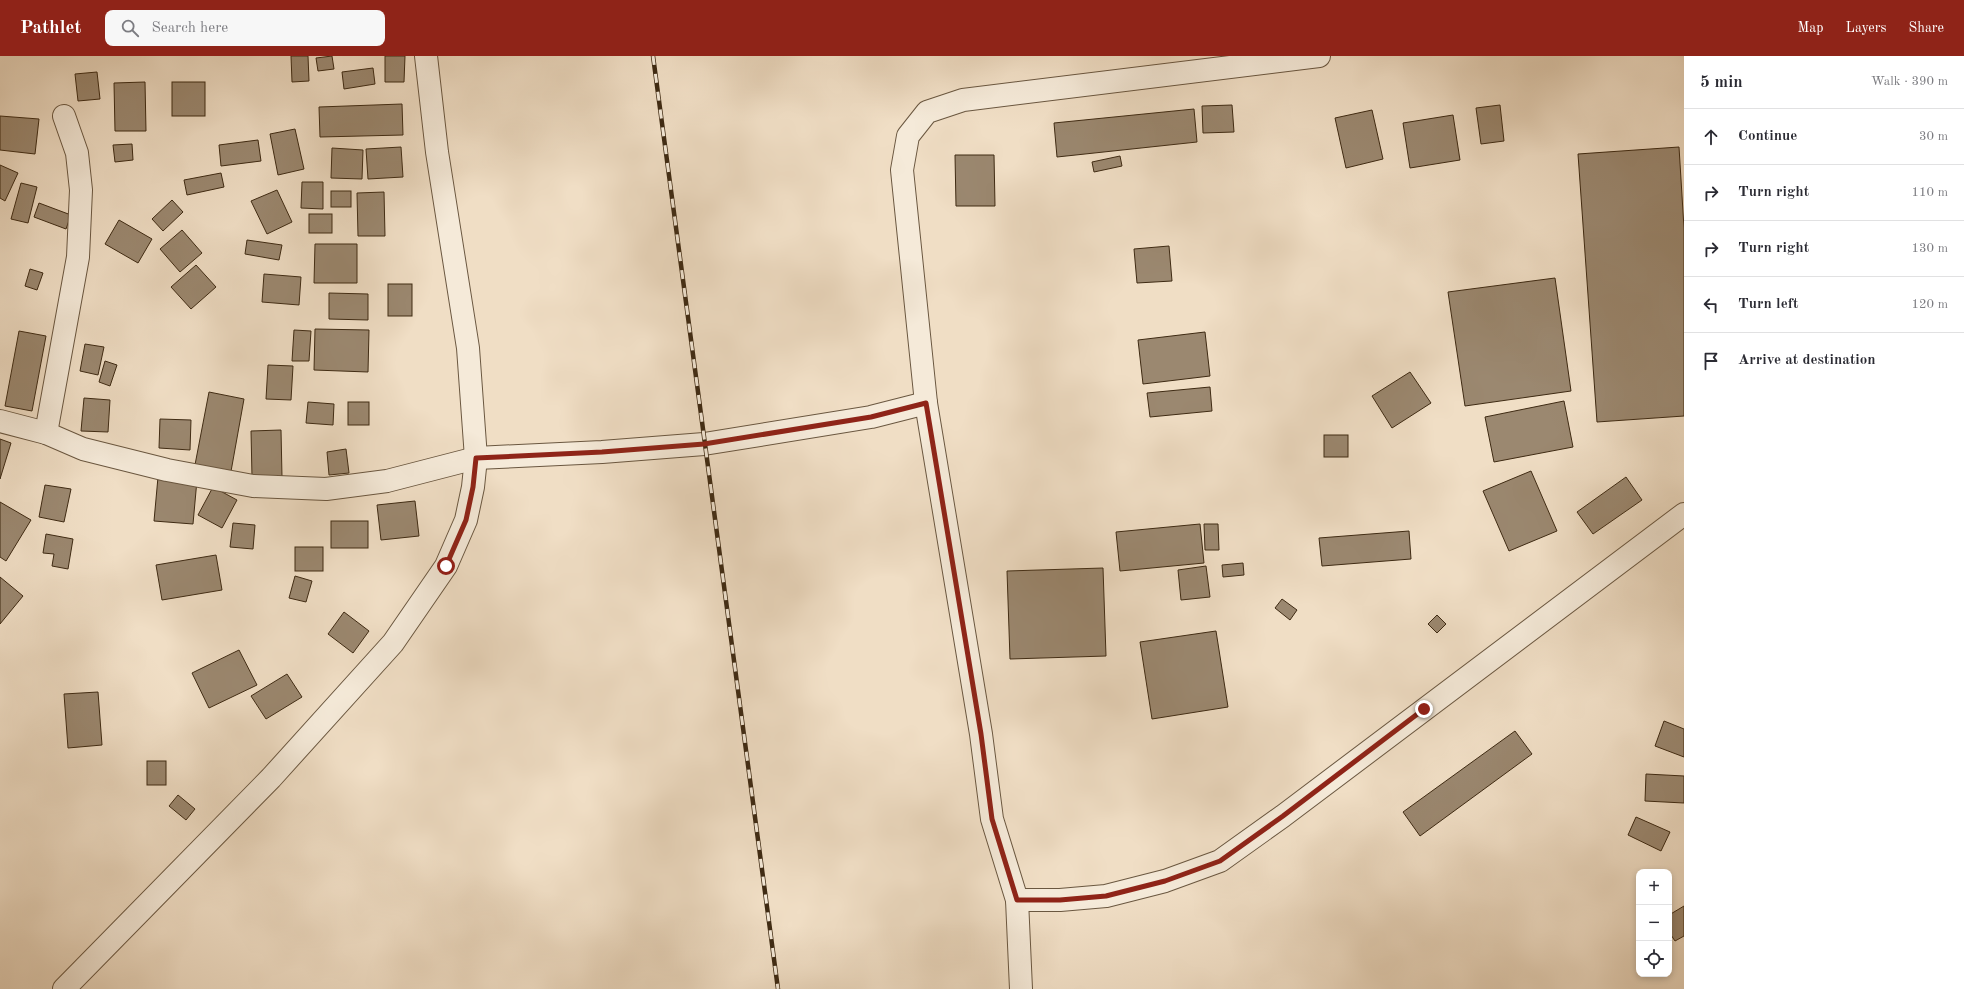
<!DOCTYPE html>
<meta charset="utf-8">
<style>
body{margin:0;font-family:"Old Standard TT",serif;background:#f7f7f7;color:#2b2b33}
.controls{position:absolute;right:12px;bottom:12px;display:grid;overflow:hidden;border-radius:8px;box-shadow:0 2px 6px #0003}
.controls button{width:36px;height:36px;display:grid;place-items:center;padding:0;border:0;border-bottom:1px solid #e1e1e2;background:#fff;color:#2b2b33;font:20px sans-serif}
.stop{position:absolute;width:12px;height:12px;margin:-9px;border:3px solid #8f2418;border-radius:50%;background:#fff}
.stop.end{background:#8f2418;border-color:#fff;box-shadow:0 1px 4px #0008}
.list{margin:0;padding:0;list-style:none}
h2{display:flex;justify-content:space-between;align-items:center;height:52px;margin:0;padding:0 16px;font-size:17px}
h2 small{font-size:13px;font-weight:400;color:#7c7c81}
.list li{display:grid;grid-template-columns:26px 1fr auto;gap:12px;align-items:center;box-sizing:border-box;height:56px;padding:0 16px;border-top:1px solid #e1e1e2}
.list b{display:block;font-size:15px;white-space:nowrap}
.list em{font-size:13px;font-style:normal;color:#7c7c81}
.icon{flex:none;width:22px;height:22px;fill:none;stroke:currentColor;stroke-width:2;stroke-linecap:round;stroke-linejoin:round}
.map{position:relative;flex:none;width:1684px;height:933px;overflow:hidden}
header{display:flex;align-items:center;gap:24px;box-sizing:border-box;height:56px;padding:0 20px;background:#8f2418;color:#fff}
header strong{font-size:19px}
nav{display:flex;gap:22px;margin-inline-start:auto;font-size:14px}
.search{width:280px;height:36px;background:#f7f7f7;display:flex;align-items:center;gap:10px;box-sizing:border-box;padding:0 14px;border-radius:8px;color:#7c7c81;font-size:15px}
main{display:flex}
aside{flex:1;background:#fff}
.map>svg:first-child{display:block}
</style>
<header>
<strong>Pathlet</strong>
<div class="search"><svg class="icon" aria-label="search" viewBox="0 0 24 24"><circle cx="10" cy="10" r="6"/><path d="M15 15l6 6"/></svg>Search here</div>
<nav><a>Map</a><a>Layers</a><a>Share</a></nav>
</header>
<main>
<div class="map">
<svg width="1684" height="933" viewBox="0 0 1684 933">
<rect width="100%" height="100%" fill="#f0dec5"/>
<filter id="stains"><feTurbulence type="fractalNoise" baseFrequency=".005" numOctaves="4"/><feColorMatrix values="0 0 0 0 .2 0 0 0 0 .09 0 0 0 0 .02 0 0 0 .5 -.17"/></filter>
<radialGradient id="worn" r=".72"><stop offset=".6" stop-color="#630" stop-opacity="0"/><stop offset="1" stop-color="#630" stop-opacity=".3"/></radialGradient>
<g fill="#9b8870" stroke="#3e2a13">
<polygon points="291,0 308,0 309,25 292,26"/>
<polygon points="332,0 334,13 318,15 316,2"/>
<polygon points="385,0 405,0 404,26 385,26"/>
<polygon points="373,12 375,28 344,33 342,16"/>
<polygon points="97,16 100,43 78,45 75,18"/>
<polygon points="145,26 146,75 115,75 114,27"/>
<rect x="172" y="26" width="33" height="34"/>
<polygon points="402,48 403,79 320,81 319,51"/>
<polygon points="1232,49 1234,76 1203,77 1202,50"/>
<polygon points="1500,49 1504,85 1481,88 1476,52"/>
<polygon points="1194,53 1197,86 1057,101 1054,67"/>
<polygon points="1372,54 1383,103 1346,112 1335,62"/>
<polygon points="1453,59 1460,104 1410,112 1403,67"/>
<polygon points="0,60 39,63 35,98 0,94"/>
<polygon points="295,73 304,113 278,119 270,78"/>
<polygon points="258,84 261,105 221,110 219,89"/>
<polygon points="132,88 133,104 115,106 113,89"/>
<polygon points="401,91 403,121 368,123 366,93"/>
<polygon points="1679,91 1684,172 1684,360 1597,366 1578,98"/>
<polygon points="332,92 363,94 362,123 331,122"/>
<polygon points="955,99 994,99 995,150 956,150"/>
<polygon points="1120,100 1122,110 1094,116 1092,106"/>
<polygon points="0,109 18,117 5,145 0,142"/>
<polygon points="221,117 224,131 187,139 184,124"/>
<polygon points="302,126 323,126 323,153 301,152"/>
<polygon points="21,127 37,131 28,167 11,163"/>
<polygon points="277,134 292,166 267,178 251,145"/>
<rect x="331" y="135" width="20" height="16"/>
<polygon points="384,136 385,180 358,180 357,137"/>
<polygon points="172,144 183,156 163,175 152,163"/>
<polygon points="39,147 71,159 66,173 34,161"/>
<rect x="309" y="158" width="23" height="19"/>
<polygon points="119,164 152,183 138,207 105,188"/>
<polygon points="182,174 202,197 180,216 160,193"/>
<polygon points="247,184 282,189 279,204 245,198"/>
<polygon points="315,188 357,188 357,227 314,227"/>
<polygon points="1169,190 1172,225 1137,227 1134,193"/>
<polygon points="196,209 216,231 191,253 171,231"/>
<polygon points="30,213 43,217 37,234 25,230"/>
<polygon points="264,218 301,221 299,249 262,246"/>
<polygon points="1555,222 1571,335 1465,350 1448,236"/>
<rect x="388" y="228" width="24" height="32"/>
<polygon points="329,237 368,238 368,264 329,263"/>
<polygon points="315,273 369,274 368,316 314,314"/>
<polygon points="294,274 311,275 309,305 292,305"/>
<polygon points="19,275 46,280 32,355 5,350"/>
<polygon points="1205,276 1210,320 1143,328 1138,284"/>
<polygon points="85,288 104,291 98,319 80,315"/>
<polygon points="105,305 117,309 110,330 99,326"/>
<polygon points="268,309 293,310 291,344 266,343"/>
<polygon points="1410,316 1431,347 1392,372 1372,340"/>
<polygon points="1210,331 1212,355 1150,361 1147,337"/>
<polygon points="209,336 244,343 230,421 194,414"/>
<polygon points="84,342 110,344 108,376 81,375"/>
<polygon points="1564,345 1573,391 1494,406 1485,361"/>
<polygon points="308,346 334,348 333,369 306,367"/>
<rect x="348" y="346" width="21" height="23"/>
<polygon points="160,363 191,364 190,394 159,392"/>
<polygon points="281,374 282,421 252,421 251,375"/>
<rect x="1324" y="379" width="24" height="22"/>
<polygon points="0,383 11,387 0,423"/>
<polygon points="346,393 349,417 329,419 327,396"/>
<polygon points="1531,415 1557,475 1509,495 1483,435"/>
<polygon points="158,421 197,424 193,468 154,465"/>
<polygon points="1626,421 1642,444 1593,478 1577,456"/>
<polygon points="45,429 71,433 64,466 39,461"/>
<polygon points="213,431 237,444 222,472 198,459"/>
<polygon points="415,445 419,480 381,484 377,449"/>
<polygon points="0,446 31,464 6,505 0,501"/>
<rect x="331" y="465" width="37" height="27"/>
<polygon points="233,467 255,469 253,493 230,491"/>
<polygon points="1200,468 1204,507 1120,515 1116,476"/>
<polygon points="1204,468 1218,468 1219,494 1205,494"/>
<polygon points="1409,475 1411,503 1322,510 1319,482"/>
<polygon points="46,478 73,483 68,513 52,510 54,498 43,497"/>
<rect x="295" y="491" width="28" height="24"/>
<polygon points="216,499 222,534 162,544 156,509"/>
<polygon points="1243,507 1244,519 1223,521 1222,509"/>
<polygon points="1206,510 1210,541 1181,544 1178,514"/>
<polygon points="1103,512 1106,600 1010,603 1007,515"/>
<polygon points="295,520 312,525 306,546 289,542"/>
<polygon points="0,521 23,540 0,568"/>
<polygon points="1282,543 1297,554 1290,564 1275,552"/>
<polygon points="344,556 369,575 353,597 328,578"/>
<polygon points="1437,559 1446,568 1437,577 1428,568"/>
<polygon points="1216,575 1228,651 1152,663 1140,586"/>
<polygon points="239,594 257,629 209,652 192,617"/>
<polygon points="287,618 302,641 266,663 251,640"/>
<polygon points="98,636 102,689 68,692 64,638"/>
<polygon points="1664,665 1684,673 1684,701 1655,690"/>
<polygon points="1515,675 1532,698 1420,780 1403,756"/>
<rect x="147" y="705" width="19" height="24"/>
<polygon points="1646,718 1684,720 1684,747 1645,745"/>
<polygon points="178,739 195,753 186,764 169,750"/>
<polygon points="1636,761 1670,776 1661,795 1628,779"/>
<polygon points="1684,850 1684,880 1675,885 1669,876 1669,859"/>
</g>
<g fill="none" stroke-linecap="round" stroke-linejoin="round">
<defs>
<g id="minor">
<polyline points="0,365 46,377 83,393 167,414 253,430 326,433 387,425 476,402 602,396 704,388 871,361 926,347"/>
<polyline points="46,377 78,201 81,134 77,97 64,60"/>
<polyline points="1017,844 1060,844 1106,840 1165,825 1220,805 1283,760 1684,458"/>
<polyline points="64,933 271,722 393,587 446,510 466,464 473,431 476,402 468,292 437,96 426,0"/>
<polyline points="1021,933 1017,844 992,763 981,678 926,347 902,114 908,80 927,56 963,44 1319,0"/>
</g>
</defs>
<use href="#minor" stroke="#6a5740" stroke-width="24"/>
<use href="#minor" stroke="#f5ead9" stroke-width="22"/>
<defs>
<polyline id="rail" points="653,0 778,933"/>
</defs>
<use href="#rail" stroke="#3e2a13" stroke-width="4.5"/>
<use href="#rail" stroke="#f5ead9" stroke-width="3" stroke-dasharray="9" stroke-linecap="butt"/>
</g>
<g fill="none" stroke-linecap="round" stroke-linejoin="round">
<polyline stroke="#8f2418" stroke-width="5" points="446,510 466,464 473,431 476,402 602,396 704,388 871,361 926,347 981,678 992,763 1017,844 1060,844 1106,840 1165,825 1220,805 1283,760 1424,653"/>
</g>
<rect width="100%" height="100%" filter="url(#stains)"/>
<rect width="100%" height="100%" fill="url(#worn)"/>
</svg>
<div class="controls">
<button>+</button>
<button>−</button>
<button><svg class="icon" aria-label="locate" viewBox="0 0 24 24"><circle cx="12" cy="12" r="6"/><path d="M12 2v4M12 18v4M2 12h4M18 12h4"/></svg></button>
</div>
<div class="stop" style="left:446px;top:510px"></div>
<div class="stop end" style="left:1424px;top:653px"></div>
</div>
<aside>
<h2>5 min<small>Walk · 390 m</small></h2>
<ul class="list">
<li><svg class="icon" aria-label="ahead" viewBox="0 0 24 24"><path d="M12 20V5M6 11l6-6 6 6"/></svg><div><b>Continue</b></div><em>30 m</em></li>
<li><svg class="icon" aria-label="right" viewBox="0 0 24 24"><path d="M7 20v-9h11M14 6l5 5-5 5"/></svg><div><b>Turn right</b></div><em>110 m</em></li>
<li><svg class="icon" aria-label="right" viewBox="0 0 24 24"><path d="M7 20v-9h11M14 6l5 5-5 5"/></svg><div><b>Turn right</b></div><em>130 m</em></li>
<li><svg class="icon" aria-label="left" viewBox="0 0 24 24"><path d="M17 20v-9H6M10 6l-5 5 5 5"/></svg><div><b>Turn left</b></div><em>120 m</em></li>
<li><svg class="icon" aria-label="arrive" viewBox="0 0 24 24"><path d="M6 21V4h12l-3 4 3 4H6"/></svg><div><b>Arrive at destination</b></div></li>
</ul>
</aside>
</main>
